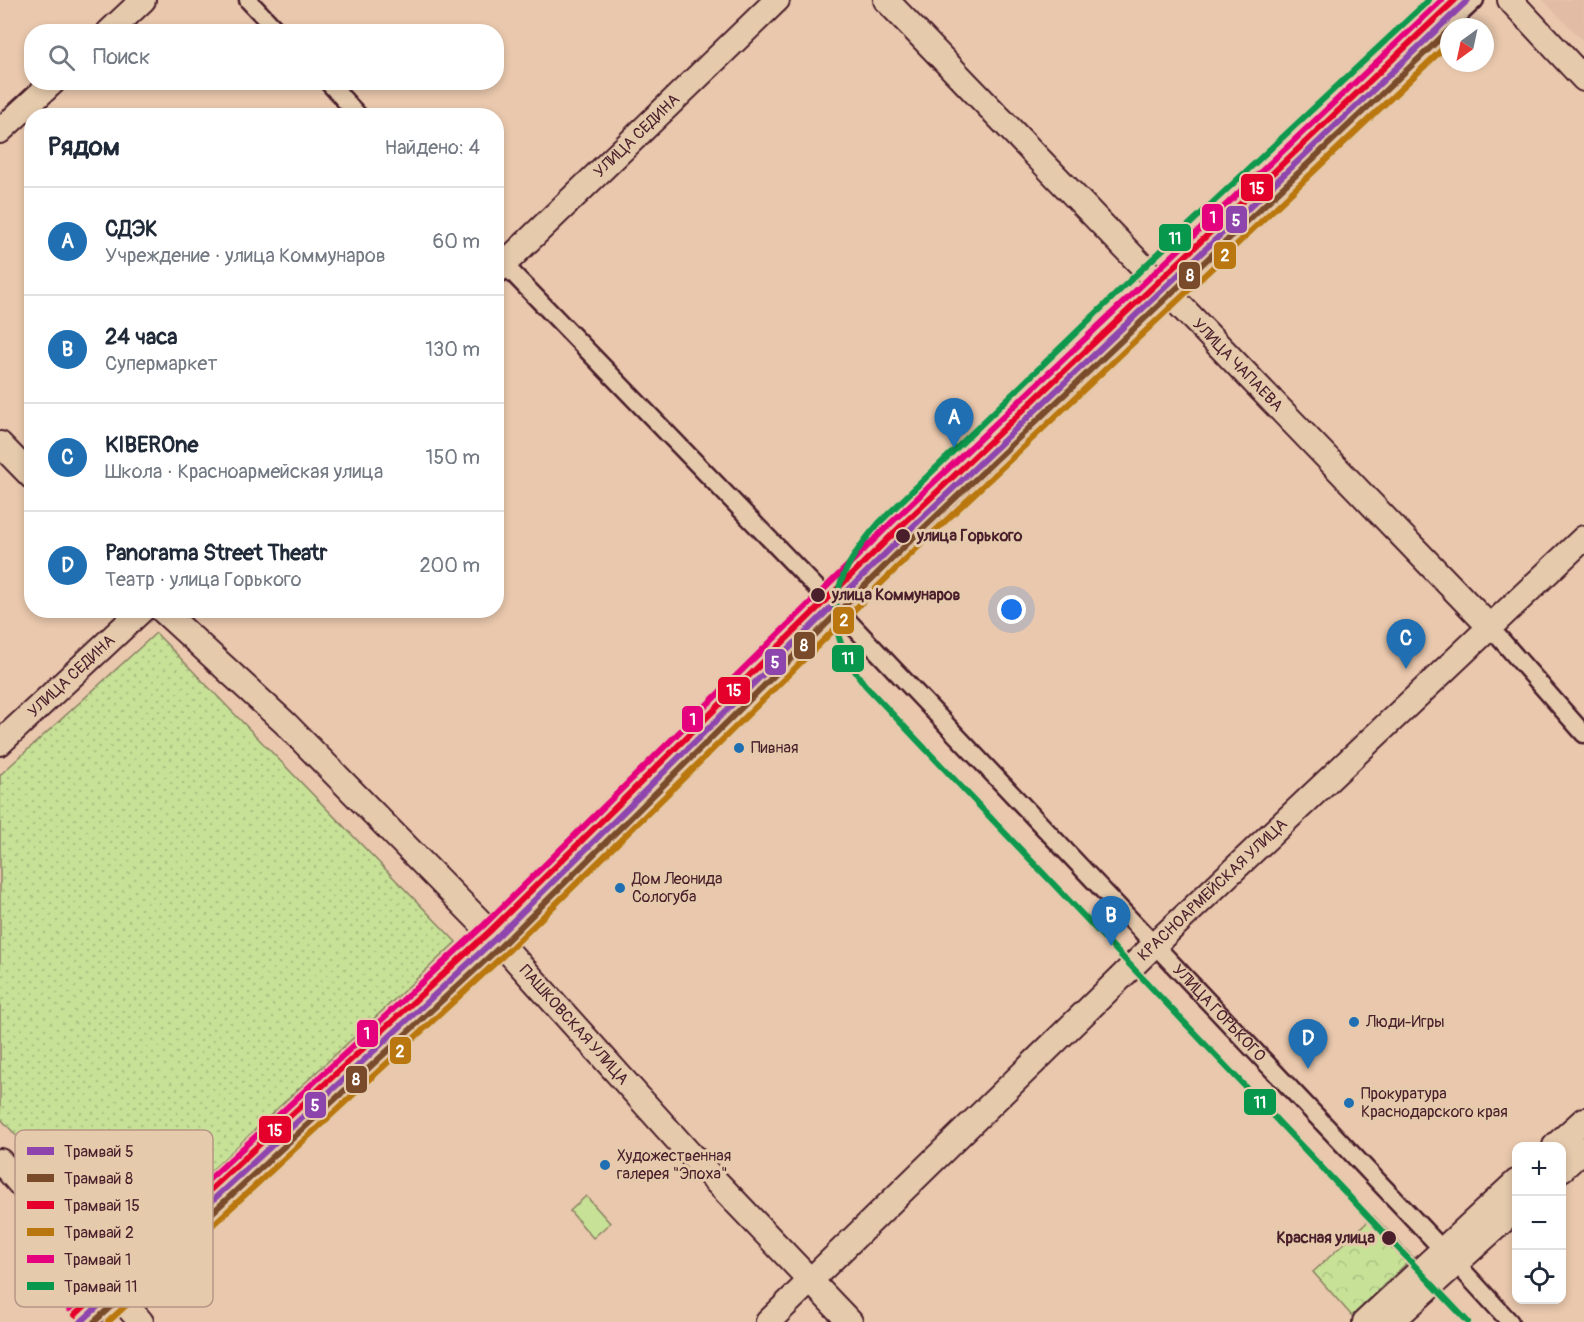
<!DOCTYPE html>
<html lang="ru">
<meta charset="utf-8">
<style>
body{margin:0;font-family:Pangolin,sans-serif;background:#f6f6f7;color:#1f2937}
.controls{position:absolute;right:18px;bottom:18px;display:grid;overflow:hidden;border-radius:12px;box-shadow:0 3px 9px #0003}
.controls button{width:54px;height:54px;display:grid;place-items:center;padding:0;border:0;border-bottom:2px solid #e0e1e3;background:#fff;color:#1f2937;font:30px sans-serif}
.compass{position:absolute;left:1440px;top:18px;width:54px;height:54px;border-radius:50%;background:#fff;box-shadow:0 3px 9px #0003;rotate:213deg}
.you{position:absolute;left:1012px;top:610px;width:21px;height:21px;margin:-15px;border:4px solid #fff;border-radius:50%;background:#1a73e8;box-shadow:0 0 0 9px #1a73e833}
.badge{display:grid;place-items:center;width:39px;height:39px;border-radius:50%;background:#1f6fb2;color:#fff;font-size:20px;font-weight:700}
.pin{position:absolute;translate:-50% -50px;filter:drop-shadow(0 2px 3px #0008)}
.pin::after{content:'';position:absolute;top:32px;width:21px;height:18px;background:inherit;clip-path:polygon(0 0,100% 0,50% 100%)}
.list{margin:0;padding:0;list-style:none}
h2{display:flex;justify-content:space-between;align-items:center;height:78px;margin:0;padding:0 24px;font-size:26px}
h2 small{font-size:20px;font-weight:400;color:#747a83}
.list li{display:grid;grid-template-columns:39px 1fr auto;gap:18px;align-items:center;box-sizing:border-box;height:108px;padding:0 24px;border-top:2px solid #e0e1e3}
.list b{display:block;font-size:22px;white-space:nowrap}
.list p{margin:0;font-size:20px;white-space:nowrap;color:#747a83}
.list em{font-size:20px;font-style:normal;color:#747a83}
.icon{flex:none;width:33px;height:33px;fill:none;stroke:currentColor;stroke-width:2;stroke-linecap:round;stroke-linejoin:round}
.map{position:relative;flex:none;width:1584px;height:1322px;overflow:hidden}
.search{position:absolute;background:#fff;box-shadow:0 3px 9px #0003;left:24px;top:24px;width:480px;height:66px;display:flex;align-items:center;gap:15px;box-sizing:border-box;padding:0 21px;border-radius:24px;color:#747a83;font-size:22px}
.panel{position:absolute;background:#fff;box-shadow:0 3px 9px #0003;left:24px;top:108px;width:480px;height:510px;border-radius:24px}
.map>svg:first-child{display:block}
</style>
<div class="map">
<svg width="1584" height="1322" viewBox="0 0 1584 1322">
<defs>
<pattern id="grass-dots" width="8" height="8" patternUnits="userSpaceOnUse" patternTransform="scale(1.5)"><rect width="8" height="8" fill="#c7e197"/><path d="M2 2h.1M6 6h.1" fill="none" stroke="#acc182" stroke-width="1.8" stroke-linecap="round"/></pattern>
<pattern id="park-crowns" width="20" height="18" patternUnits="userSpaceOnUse" patternTransform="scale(1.5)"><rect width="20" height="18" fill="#c7e197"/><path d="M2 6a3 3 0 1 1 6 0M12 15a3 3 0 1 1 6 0" fill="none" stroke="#acc182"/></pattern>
</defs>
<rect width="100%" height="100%" fill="#e9c8ad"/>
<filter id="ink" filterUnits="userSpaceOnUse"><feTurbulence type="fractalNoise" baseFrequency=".0167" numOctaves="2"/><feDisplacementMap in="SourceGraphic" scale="12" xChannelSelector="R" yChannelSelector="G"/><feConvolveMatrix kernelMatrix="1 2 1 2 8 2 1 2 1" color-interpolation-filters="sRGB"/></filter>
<g filter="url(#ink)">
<polygon fill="#e3bca6" points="1543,0 1584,0 1584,42"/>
<polygon fill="url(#grass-dots)" stroke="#888061" stroke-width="1.5" points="156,633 456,942 124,1252 0,1118 0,775"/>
<polygon fill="url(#park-crowns)" stroke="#888061" stroke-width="1.5" points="1374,1216 1413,1257 1352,1316 1313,1272"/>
<polygon fill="#c7e197" stroke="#888061" stroke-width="1.5" points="586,1196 610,1223 593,1238 570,1211"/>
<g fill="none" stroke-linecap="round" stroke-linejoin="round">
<defs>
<g id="street">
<polyline points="248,0 278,32"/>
<polyline points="328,82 359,116"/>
<path id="s1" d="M 498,258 L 837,609 L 1443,1250"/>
<polyline points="1489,626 1584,734"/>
<polyline points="1456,1263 1510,1322"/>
<polyline points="88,1322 500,942 953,494 1166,290 1475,0"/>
</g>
<g id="secondary">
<path id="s2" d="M 886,0 L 1489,626"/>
<polyline points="1510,0 1584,79"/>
<polyline points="109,32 143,0"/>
<polyline points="0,131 53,82"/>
<path id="s3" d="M 496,272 L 777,0"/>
<polyline points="0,444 32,477"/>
<path id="s4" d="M 162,610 L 285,723 L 496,938 L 689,1153 L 850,1322"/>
<path id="s5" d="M 0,743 L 142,610"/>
<polyline points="1555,1146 1584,1120"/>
<polyline points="0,1161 141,1322"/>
<polyline points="1562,1169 1584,1149"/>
<path id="s6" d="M 768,1322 L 1151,948 L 1584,538"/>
<polyline points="1365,1322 1516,1182"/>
<polyline points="1391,1322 1516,1209"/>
</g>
</defs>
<use href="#street" stroke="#4a1f2b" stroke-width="21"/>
<use href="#secondary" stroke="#4a1f2b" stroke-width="28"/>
<use href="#street" stroke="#e5caac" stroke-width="16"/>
<use href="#secondary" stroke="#e5caac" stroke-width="24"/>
<defs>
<polyline id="tram-1" points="81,1322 496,938 903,536 1468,0"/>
<polyline id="tram-2" points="94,1322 502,945 909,542 1449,30"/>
<polyline id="tram-3" points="75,1315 490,931 897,530 1455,0"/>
<polyline id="tram-4" points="108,1322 508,951 916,549 1449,43"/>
<polyline id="tram-5" points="69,1309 484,925 891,523 1442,0"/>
<path id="tram-6" d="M 1429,0 L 1144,267 L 879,523 C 831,577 817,624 865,685 L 1468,1322"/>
</defs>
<use href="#tram-1" stroke="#e5caac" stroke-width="10"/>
<use href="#tram-2" stroke="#e5caac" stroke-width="10"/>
<use href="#tram-3" stroke="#e5caac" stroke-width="10"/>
<use href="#tram-4" stroke="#e5caac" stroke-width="10"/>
<use href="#tram-5" stroke="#e5caac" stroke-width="10"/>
<use href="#tram-6" stroke="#e5caac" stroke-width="10"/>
<use href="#tram-1" stroke="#8e44ad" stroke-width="6"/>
<use href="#tram-2" stroke="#7a4b2a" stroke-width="6"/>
<use href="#tram-3" stroke="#e4002b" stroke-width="6"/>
<use href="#tram-4" stroke="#ba770f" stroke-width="6"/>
<use href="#tram-5" stroke="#e5007d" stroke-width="6"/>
<use href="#tram-6" stroke="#07984d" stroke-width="6"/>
</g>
</g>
<g fill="#4a1f2b" stroke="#e5caac" stroke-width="2">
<circle cx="903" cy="536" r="8"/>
<circle cx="818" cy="595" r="8"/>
<circle cx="1389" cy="1238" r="8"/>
</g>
<g fill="#1f6fb2" stroke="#e5caac" stroke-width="2">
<circle cx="739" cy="748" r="6"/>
<circle cx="620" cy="888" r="6"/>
<circle cx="1354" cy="1022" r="6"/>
<circle cx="1349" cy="1103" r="6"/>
<circle cx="605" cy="1165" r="6"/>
</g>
<g text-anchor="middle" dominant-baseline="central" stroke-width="6" stroke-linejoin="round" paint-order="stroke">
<g font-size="16" fill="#4a1f2b" stroke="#e5caac">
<text stroke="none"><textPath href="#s3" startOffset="196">УЛИЦА СЕДИНА</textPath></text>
<text stroke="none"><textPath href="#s2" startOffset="507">УЛИЦА ЧАПАЕВА</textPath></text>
<text stroke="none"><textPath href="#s5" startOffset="98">УЛИЦА СЕДИНА</textPath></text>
<text stroke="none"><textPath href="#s6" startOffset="620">КРАСНОАРМЕЙСКАЯ УЛИЦА</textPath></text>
<text stroke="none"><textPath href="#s1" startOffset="1044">УЛИЦА ГОРЬКОГО</textPath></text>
<text stroke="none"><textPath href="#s4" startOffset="585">ПАШКОВСКАЯ УЛИЦА</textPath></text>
</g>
<g font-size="16" font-weight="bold" fill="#4a1f2b" stroke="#e5caac" text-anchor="start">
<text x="917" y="536">улица Горького</text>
<text x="832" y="595">улица Коммунаров</text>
<text x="1375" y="1238" text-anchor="end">Красная улица</text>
</g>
<g font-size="16" fill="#4a1f2b" stroke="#e5caac" text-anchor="start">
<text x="751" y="748">Пивная</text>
<text x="632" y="879">Дом Леонида<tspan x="632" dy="18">Сологуба</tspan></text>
<text x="1366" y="1022">Люди-Игры</text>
<text x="1361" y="1094">Прокуратура<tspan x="1361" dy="18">Краснодарского края</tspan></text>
<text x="617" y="1156">Художественная<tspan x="617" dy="18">галерея "Эпоха"</tspan></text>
</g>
</g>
<rect x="15" y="1130" width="198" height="177" rx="9" fill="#e5caac" stroke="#b69785" stroke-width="1.5"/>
<rect x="27" y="1147" width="27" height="8" fill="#8e44ad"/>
<rect x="27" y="1174" width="27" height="8" fill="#7a4b2a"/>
<rect x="27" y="1201" width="27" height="8" fill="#e4002b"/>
<rect x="27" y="1228" width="27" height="8" fill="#ba770f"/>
<rect x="27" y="1255" width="27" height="8" fill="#e5007d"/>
<rect x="27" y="1282" width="27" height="8" fill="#07984d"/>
<g font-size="16" fill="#4a1f2b">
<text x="64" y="1157">Трамвай 5</text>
<text x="64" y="1184">Трамвай 8</text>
<text x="64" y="1211">Трамвай 15</text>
<text x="64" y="1238">Трамвай 2</text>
<text x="64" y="1265">Трамвай 1</text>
<text x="64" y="1292">Трамвай 11</text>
</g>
<g stroke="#e5caac" stroke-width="2">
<rect x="1240" y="173" width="34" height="29" rx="6" fill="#e4002b"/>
<rect x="1201" y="203" width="23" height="29" rx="6" fill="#e5007d"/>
<rect x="1225" y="205" width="23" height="29" rx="6" fill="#8e44ad"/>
<rect x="1158" y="223" width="34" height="29" rx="6" fill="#07984d"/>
<rect x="1213" y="241" width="24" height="29" rx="6" fill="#ba770f"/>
<rect x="1178" y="261" width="23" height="29" rx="6" fill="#7a4b2a"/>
<rect x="832" y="606" width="23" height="29" rx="6" fill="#ba770f"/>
<rect x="793" y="631" width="23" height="29" rx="6" fill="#7a4b2a"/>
<rect x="831" y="644" width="34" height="29" rx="6" fill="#07984d"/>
<rect x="764" y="648" width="23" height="28" rx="6" fill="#8e44ad"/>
<rect x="717" y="676" width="34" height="29" rx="6" fill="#e4002b"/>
<rect x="681" y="705" width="23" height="28" rx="6" fill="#e5007d"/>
<rect x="356" y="1019" width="23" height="29" rx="6" fill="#e5007d"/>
<rect x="389" y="1036" width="23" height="29" rx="6" fill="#ba770f"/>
<rect x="345" y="1065" width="23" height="29" rx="6" fill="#7a4b2a"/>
<rect x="1243" y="1088" width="34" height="28" rx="6" fill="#07984d"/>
<rect x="304" y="1091" width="23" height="28" rx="6" fill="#8e44ad"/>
<rect x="258" y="1115" width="34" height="29" rx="6" fill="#e4002b"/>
</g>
<g font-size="16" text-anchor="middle" font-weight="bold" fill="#fff">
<text x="1257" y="194">15</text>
<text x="1213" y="223">1</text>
<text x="1236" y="226">5</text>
<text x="1175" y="244">11</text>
<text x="1225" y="261">2</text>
<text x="1190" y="281">8</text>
<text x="844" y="626">2</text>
<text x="804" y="651">8</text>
<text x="848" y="664">11</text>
<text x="775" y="668">5</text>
<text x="734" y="696">15</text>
<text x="693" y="725">1</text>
<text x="367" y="1039">1</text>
<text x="400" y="1057">2</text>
<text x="356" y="1085">8</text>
<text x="1260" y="1108">11</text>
<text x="315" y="1111">5</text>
<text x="275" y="1136">15</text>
</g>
</svg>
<div class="controls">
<button>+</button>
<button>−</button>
<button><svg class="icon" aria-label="locate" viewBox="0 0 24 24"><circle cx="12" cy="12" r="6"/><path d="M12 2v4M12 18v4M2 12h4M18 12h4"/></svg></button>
</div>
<svg class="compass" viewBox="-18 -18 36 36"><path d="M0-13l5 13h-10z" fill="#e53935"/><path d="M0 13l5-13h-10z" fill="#747a83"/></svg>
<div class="you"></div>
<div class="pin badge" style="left:954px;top:448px">A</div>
<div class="pin badge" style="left:1111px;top:946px">B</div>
<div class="pin badge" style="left:1406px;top:669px">C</div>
<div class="pin badge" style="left:1308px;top:1069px">D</div>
<div class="search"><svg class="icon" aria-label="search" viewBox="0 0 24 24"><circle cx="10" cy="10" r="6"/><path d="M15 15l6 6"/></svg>Поиск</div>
<section class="panel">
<h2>Рядом<small>Найдено: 4</small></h2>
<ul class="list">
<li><span class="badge">A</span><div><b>СДЭК</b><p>Учреждение · улица Коммунаров</p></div><em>60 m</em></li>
<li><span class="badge">B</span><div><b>24 часа</b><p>Супермаркет</p></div><em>130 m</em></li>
<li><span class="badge">C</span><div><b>KIBEROne</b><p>Школа · Красноармейская улица</p></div><em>150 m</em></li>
<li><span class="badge">D</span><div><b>Panorama Street Theatr</b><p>Театр · улица Горького</p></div><em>200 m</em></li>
</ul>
</section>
</div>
